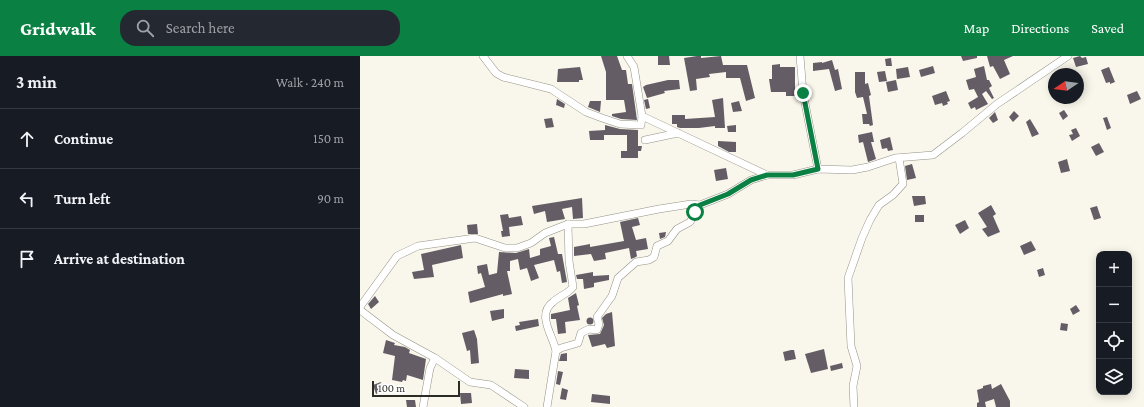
<!DOCTYPE html>
<meta charset="utf-8">
<style>
body{margin:0;font-family:"Crimson Pro",serif;background:#242831;color:#f1f3f6}
.controls{position:absolute;right:12px;bottom:12px;display:grid;overflow:hidden;border-radius:8px;box-shadow:0 2px 10px #0003}
.controls button{width:36px;height:36px;display:grid;place-items:center;padding:0;border:0;border-bottom:1px solid #363941;background:#171b24;color:#f1f3f6;font:20px sans-serif}
.compass{position:absolute;left:688px;top:12px;width:36px;height:36px;border-radius:50%;background:#171b24;box-shadow:0 2px 10px #0003;rotate:257deg}
.scale{position:absolute;left:12px;bottom:10px;width:88px;box-sizing:border-box;padding-left:4px;border:2px solid #2c2c27;border-top:0;font-size:11px;line-height:14px;white-space:nowrap;color:#2c2c27;-webkit-text-stroke:3px #fff;paint-order:stroke}
.stop{position:absolute;width:12px;height:12px;margin:-9px;border:3px solid #0b8043;border-radius:50%;background:#fff}
.stop.end{background:#0b8043;border-color:#fff;box-shadow:0 1px 4px #0008}
.list{margin:0;padding:0;list-style:none}
h2{display:flex;justify-content:space-between;align-items:center;height:52px;margin:0;padding:0 16px;font-size:17px}
h2 small{font-size:13px;font-weight:400;color:#9ea1a6}
.list li{display:grid;grid-template-columns:26px 1fr auto;gap:12px;align-items:center;box-sizing:border-box;height:60px;padding:0 16px;border-top:1px solid #363941}
.list b{display:block;font-size:15px;white-space:nowrap}
.list em{font-size:13px;font-style:normal;color:#9ea1a6}
.icon{flex:none;width:22px;height:22px;fill:none;stroke:currentColor;stroke-width:2;stroke-linecap:round;stroke-linejoin:round}
.map{position:relative;flex:none;width:784px;height:351px;overflow:hidden}
header{display:flex;align-items:center;gap:24px;box-sizing:border-box;height:56px;padding:0 20px;background:#0b8043;color:#fff}
header strong{font-size:19px}
nav{display:flex;gap:22px;margin-inline-start:auto;font-size:14px}
.search{width:280px;height:36px;background:#242831;display:flex;align-items:center;gap:10px;box-sizing:border-box;padding:0 14px;border-radius:16px;color:#9ea1a6;font-size:15px}
main{display:flex}
aside{flex:1;background:#171b24}
.map>svg:first-child{display:block}
</style>
<header>
<strong>Gridwalk</strong>
<div class="search"><svg class="icon" aria-label="search" viewBox="0 0 24 24"><circle cx="10" cy="10" r="6"/><path d="M15 15l6 6"/></svg>Search here</div>
<nav><a>Map</a><a>Directions</a><a>Saved</a></nav>
</header>
<main>
<aside>
<h2>3 min<small>Walk · 240 m</small></h2>
<ul class="list">
<li><svg class="icon" aria-label="ahead" viewBox="0 0 24 24"><path d="M12 20V5M6 11l6-6 6 6"/></svg><div><b>Continue</b></div><em>150 m</em></li>
<li><svg class="icon" aria-label="left" viewBox="0 0 24 24"><path d="M17 20v-9H6M10 6l-5 5 5 5"/></svg><div><b>Turn left</b></div><em>90 m</em></li>
<li><svg class="icon" aria-label="arrive" viewBox="0 0 24 24"><path d="M6 21V4h12l-3 4 3 4H6"/></svg><div><b>Arrive at destination</b></div></li>
</ul>
</aside>
<div class="map">
<svg width="784" height="351" viewBox="0 0 784 351">
<rect width="100%" height="100%" fill="#f9f7eb"/>
<g fill="#645d66">
<polygon points="241,0 257,0 262,14 266,14 268,28 272,28 277,64 261,63 252,60 252,58 266,56 264,44 246,44 246,16"/>
<polygon points="298,0 309,0 310,9 298,9"/>
<polygon points="337,0 341,0 341,2 361,0 363,9 387,9 395,42 386,45 380,22 366,22 366,16 349,18 350,21 336,23 337,34 330,35 324,2"/>
<polygon points="601,0 617,0 617,2 603,5"/>
<polygon points="627,0 653,0 644,4 650,18 640,23 633,10 630,11"/>
<polygon points="720,0 722,2 726,1 728,8 716,11 713,2"/>
<polygon points="531,2 532,10 526,10 525,3"/>
<polygon points="472,4 475,14 478,13 482,33 475,35 469,13 453,15 453,7 462,6 462,7"/>
<polygon points="420,8 420,11 435,11 435,40 426,40 426,36 411,36 409,23 412,23 412,9"/>
<polygon points="573,10 575,17 561,21 559,14"/>
<polygon points="624,10 627,24 629,24 632,30 629,32 634,42 632,43 626,35 622,38 628,48 616,54 615,51 611,53 608,47 618,41 614,33 609,34 606,24 616,21 614,13"/>
<polygon points="220,11 223,24 219,24 219,26 197,26 198,13"/>
<polygon points="548,11 550,21 537,23 536,13"/>
<polygon points="749,11 755,26 750,28 750,26 746,27 741,14"/>
<polygon points="525,15 527,25 519,26 517,16"/>
<polygon points="495,16 505,16 505,28 508,27 511,39 509,40 513,69 510,70 509,68 503,68 502,58 507,58 503,41 497,42 495,36"/>
<polygon points="308,24 319,24 320,33 304,35 305,37 287,42 283,31 286,29"/>
<polygon points="536,24 538,34 528,36 526,26"/>
<polygon points="586,35 590,45 587,46 588,48 583,50 582,47 575,49 572,40"/>
<polygon points="777,35 781,43 770,48 767,39"/>
<polygon points="363,42 365,72 355,72 355,70 339,72 320,72 317,71 317,68 312,68 312,59 325,59 325,63 355,61 352,44"/>
<polygon points="197,43 205,48 204,52 196,49"/>
<polygon points="288,43 290,52 286,53 284,44"/>
<polygon points="230,45 241,45 240,56 228,51"/>
<polygon points="379,45 382,55 373,56 371,47"/>
<polygon points="704,54 708,60 703,64 699,57"/>
<polygon points="654,55 659,60 653,66 649,61"/>
<polygon points="635,56 638,64 633,67 629,62"/>
<polygon points="747,61 751,72 747,74 743,62"/>
<polygon points="192,62 194,71 186,72 184,63"/>
<polygon points="670,63 679,78 672,81 666,66"/>
<polygon points="245,69 260,73 278,74 278,90 282,90 281,95 278,95 278,102 261,102 261,95 267,95 267,79 244,79 244,84 230,84 229,75 245,74"/>
<polygon points="376,69 376,76 368,76 367,70"/>
<polygon points="716,72 720,80 712,85 709,79 713,78 711,74"/>
<polygon points="512,76 514,86 511,86 516,103 508,106 503,86 499,87 498,79"/>
<polygon points="530,81 533,94 528,95 527,92 522,93 520,84"/>
<polygon points="358,85 376,86 376,96 369,96 358,90"/>
<polygon points="739,87 744,96 736,100 731,91"/>
<polygon points="707,103 710,115 701,117 698,106"/>
<polygon points="552,108 556,122 547,124 545,110"/>
<polygon points="366,112 368,123 356,125 354,114"/>
<polygon points="552,140 565,140 566,148 554,150"/>
<polygon points="222,142 223,162 213,163 212,151 202,153 205,163 187,166 185,155 174,158 172,150"/>
<polygon points="631,149 636,158 633,160 640,176 628,181 622,173 627,171 618,157"/>
<polygon points="737,150 741,162 734,164 730,152"/>
<polygon points="148,158 149,162 161,160 163,169 149,171 150,180 142,181 141,175 143,175 140,159"/>
<rect x="555" y="159" width="9" height="7"/>
<polygon points="278,162 280,169 272,171 276,184 286,182 288,193 276,195 277,200 276,201 271,203 269,192 245,197 246,203 234,205 231,198 214,200 214,191 230,188 230,191 264,185 260,166"/>
<polygon points="605,164 609,172 600,178 595,169"/>
<polygon points="117,168 118,178 108,178 107,169"/>
<polygon points="306,176 305,181 300,183 299,177"/>
<polygon points="194,181 198,198 202,198 207,226 202,227 200,215 197,216 194,204 174,209 179,222 171,225 167,212 160,214 158,203 150,205 150,215 147,215 152,238 143,240 143,238 110,247 108,236 125,231 121,217 118,218 117,210 127,208 129,219 137,217 139,196 156,197 169,193 170,202 180,199 180,193 191,190 189,182"/>
<polygon points="671,185 676,194 664,199 660,190"/>
<polygon points="101,189 103,202 72,209 74,221 54,223 52,216 64,214 61,198"/>
<polygon points="683,212 685,219 679,221 677,214"/>
<polygon points="233,216 233,220 249,219 249,224 234,227 234,231 224,233 223,223 217,223 216,219"/>
<polygon points="216,237 219,249 217,250 220,264 205,266 206,277 198,278 196,263 191,263 191,258 210,254 208,242"/>
<polygon points="15,240 19,246 11,253 8,248"/>
<polygon points="716,249 720,255 713,259 710,253"/>
<polygon points="144,253 144,262 132,265 130,255"/>
<polygon points="252,256 255,290 247,292 245,288 232,291 228,279 240,278 244,269 242,262 246,258"/>
<circle cx="230" cy="265" r="3.5"/>
<polygon points="178,263 179,270 156,275 155,270 160,269 159,266"/>
<polygon points="701,267 708,268 707,275 700,274"/>
<polygon points="114,274 117,283 119,307 111,308 110,294 107,295 102,277"/>
<polygon points="26,284 35,287 34,289 45,291 50,294 49,297 66,303 63,324 47,319 46,325 43,324 42,326 32,324 35,300 23,297"/>
<polygon points="464,293 468,313 451,317 445,298"/>
<polygon points="431,294 434,294 436,303 425,305 423,296"/>
<polygon points="207,297 207,305 199,305 201,298"/>
<polygon points="482,307 483,312 471,315 470,310"/>
<polygon points="155,313 169,314 169,323 154,322"/>
<polygon points="198,315 203,316 200,329 196,328"/>
<polygon points="21,326 24,335 16,338 13,329"/>
<polygon points="631,328 632,333 641,328 650,345 650,351 636,351 634,343 625,346 626,351 617,351 617,347 619,346 617,334 623,332 623,330"/>
<polygon points="202,332 208,334 206,344 200,343"/>
<polygon points="100,337 111,337 112,347 101,348"/>
<polygon points="232,338 250,340 250,348 231,346"/>
<polygon points="46,344 55,344 56,351 47,351"/>
</g>
<g fill="none" stroke-linecap="round" stroke-linejoin="round">
<defs>
<g id="minor">
<polyline points="123,0 136,17 143,21 191,33 226,56 242,62 260,68 281,69 282,60"/>
<polyline points="267,0 274,11 282,60 407,119"/>
<polyline points="440,0 443,37 458,113"/>
<polyline points="285,84 318,77"/>
<polyline points="0,251 37,200 58,190 115,182 145,192 157,192 171,187 185,177 208,168 224,168 299,153 331,148 340,149"/>
<polyline points="0,254 33,279 75,302"/>
<path d="M 196,295 C 193,279 176,259 193,246 C 199,240 208,238 213,231 L 209,205 L 208,168"/>
<polyline points="63,351 70,312 75,302 110,326 131,329 164,351"/>
<polyline points="187,351 196,295 201,292 218,287 221,277 229,273 237,274 239,268 237,261 252,240 258,222 276,206 289,204 294,201 297,190 308,185 317,173 330,166 340,149 368,138 391,124 407,119 433,119 458,113 492,114 508,111 535,102 573,99 602,77 637,48 708,0"/>
<polyline points="494,351 493,330 497,310 491,290 488,222 502,182 510,164 519,149 533,139 543,128 539,102"/>
</g>
</defs>
<use href="#minor" stroke="#949287" stroke-width="8"/>
<use href="#minor" stroke="#fff" stroke-width="7"/>
</g>
<g fill="none" stroke-linecap="round" stroke-linejoin="round">
<polyline stroke="#0b8043" stroke-width="5" points="335,156 340,149 368,138 391,124 407,119 433,119 458,113 443,37"/>
</g>
</svg>
<div class="controls">
<button>+</button>
<button>−</button>
<button><svg class="icon" aria-label="locate" viewBox="0 0 24 24"><circle cx="12" cy="12" r="6"/><path d="M12 2v4M12 18v4M2 12h4M18 12h4"/></svg></button>
<button><svg class="icon" aria-label="layers" viewBox="0 0 24 24"><path d="M12 4l9 5-9 5-9-5zM3 14l9 5 9-5"/></svg></button>
</div>
<svg class="compass" viewBox="-18 -18 36 36"><path d="M0-13l5 13h-10z" fill="#e53935"/><path d="M0 13l5-13h-10z" fill="#9ea1a6"/></svg>
<div class="scale">100 m</div>
<div class="stop" style="left:335px;top:156px"></div>
<div class="stop end" style="left:443px;top:37px"></div>
</div>
</main>
